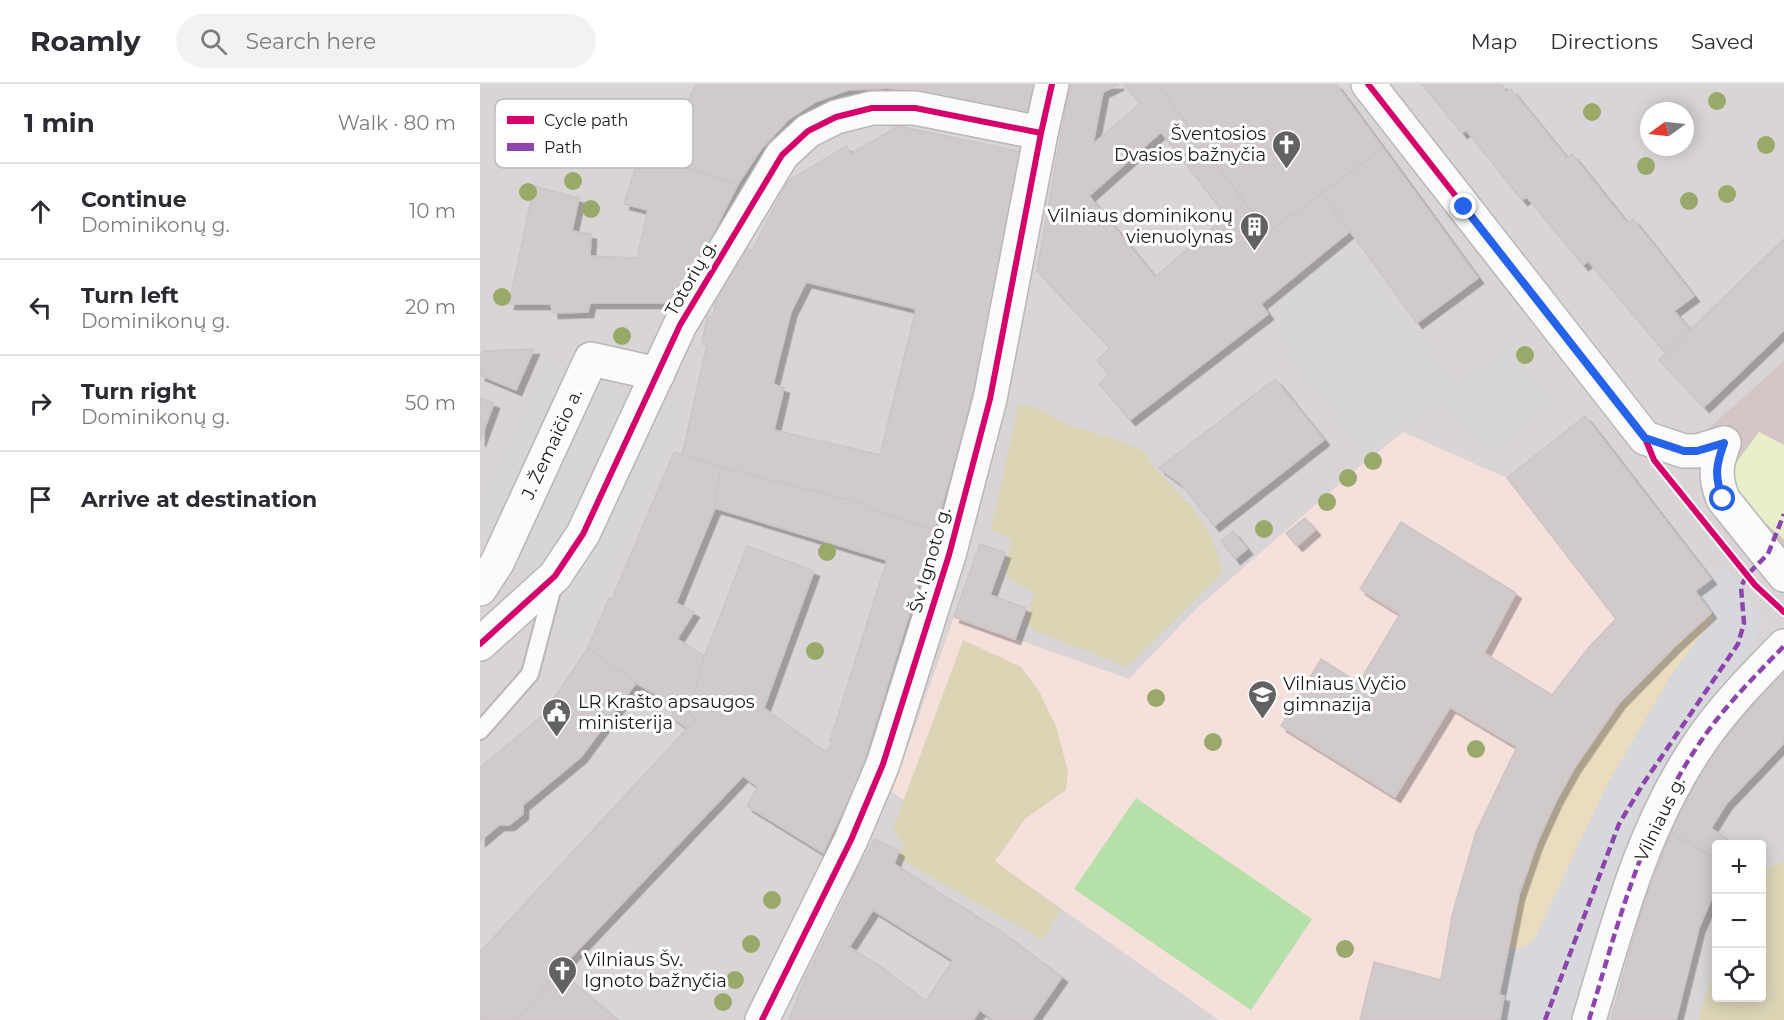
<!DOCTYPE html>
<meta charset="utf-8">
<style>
body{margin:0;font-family:Montserrat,sans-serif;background:#f2f2f3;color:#2b2b33}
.controls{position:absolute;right:18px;bottom:18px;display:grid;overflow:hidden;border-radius:6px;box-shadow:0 3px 15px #0003}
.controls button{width:54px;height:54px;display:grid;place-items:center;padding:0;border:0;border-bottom:2px solid #e1e1e2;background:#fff;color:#2b2b33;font:30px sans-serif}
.compass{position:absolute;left:1160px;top:18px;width:54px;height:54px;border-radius:50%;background:#fff;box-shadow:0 3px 15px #0003;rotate:255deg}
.stop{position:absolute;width:18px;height:18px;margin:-14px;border:4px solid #2563eb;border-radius:50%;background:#fff}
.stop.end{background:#2563eb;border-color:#fff;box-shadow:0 2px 6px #0008}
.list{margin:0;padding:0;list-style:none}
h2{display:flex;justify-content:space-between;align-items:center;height:78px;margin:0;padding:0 24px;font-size:26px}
h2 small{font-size:20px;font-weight:400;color:#7c7c81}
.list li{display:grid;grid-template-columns:39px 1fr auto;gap:18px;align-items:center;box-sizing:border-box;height:96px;padding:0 24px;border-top:2px solid #e1e1e2}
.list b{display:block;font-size:22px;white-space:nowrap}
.list p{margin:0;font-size:20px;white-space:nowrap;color:#7c7c81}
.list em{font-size:20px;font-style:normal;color:#7c7c81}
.icon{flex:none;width:33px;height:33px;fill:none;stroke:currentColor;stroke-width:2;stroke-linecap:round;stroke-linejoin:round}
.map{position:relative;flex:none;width:1304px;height:936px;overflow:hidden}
header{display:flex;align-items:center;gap:36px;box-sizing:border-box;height:84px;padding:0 30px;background:#fff;border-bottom:2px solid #e1e1e2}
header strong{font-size:28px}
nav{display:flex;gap:33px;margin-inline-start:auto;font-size:21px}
.search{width:420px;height:54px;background:#f2f2f3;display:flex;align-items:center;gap:15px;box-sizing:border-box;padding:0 21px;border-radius:33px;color:#7c7c81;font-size:22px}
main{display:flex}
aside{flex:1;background:#fff}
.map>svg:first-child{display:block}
</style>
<header>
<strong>Roamly</strong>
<div class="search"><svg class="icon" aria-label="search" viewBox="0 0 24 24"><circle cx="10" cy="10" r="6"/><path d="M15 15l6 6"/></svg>Search here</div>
<nav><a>Map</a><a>Directions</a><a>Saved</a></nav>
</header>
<main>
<aside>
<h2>1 min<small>Walk · 80 m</small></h2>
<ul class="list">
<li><svg class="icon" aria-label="ahead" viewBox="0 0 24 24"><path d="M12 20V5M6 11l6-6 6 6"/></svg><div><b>Continue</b><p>Dominikonų g.</p></div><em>10 m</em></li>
<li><svg class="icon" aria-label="left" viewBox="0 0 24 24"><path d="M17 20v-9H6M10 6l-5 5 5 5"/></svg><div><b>Turn left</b><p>Dominikonų g.</p></div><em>20 m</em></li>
<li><svg class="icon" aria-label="right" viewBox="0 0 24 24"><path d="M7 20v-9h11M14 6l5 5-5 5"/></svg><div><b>Turn right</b><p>Dominikonų g.</p></div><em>50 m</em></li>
<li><svg class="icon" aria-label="arrive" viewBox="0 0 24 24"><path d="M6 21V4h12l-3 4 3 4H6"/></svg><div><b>Arrive at destination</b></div></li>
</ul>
</aside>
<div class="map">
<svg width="1304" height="936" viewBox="0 0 1304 936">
<defs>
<filter id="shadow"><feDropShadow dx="5.5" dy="5.5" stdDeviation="0" flood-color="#0004"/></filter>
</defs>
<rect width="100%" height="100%" fill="#eae2e3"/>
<path fill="#d9d4d5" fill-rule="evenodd" d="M 0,0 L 1304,0 L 1304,936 L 0,936 ZM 1169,27 L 1205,27 L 1205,63 L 1169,63 ZM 1236,760 L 1282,760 L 1282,914 L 1236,914 Z"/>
<polygon fill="#f6e0dc" points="1105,332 1231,495 1215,507 1231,529 1195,562 1076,717 1057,759 1039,811 1019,911 1024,912 1020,936 739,936 514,777 412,708 474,533 649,595 717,524 887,376 923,348 1027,394"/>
<polygon fill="#d3c6c4" points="1304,277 1304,465 1284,451 1217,355"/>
<path fill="#ebdcbf" d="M 1231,529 L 1234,534 L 1191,591 L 1127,701 L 1055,854 C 1046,863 1041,866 1028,863 C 1046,783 1068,721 1115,653 C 1123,642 1130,630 1139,619 C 1166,586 1199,558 1231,529 Z"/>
<g fill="#dbd5b6">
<path d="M 539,320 L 554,323 L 587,340 L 646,359 L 664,368 L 674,383 L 712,424 L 731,451 L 743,488 L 647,583 L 555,547 L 546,539 L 554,509 C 518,490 526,494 531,455 L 511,446 Z"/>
<polygon points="483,556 541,583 559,607 576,642 588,687 586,706 545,735 515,777 581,826 563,856 418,774 425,761 413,745"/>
<polygon points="1304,777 1304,936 1218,936 1236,883 1236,914 1282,914 1282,786"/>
</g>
<path fill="#e8f0cb" d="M 1279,348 L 1304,361 L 1304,455 C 1282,437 1261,417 1251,390 L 1256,379 Z"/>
<polygon fill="#b5e1a8" points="656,714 832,835 771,926 594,805"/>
<g fill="#d8d5d5">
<polygon points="872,155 977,296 1031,257 1078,316 1009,374 956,323 887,376 802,270 798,214"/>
<polygon points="65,275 93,289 16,450 0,444 0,417"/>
<polygon points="117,293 151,307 73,483 55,493 29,482"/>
<polygon points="177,311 207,318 195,360 100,564 64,547"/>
</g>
<polygon fill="#d6d8db" points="1245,484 1280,528 1282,543 1270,565 1199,669 1173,716 1143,776 1091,936 1020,936 1024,912 1019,911 1028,863 1037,865 1045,863 1055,854 1127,701 1192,591 1234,534 1215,507"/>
<g fill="#d0cacb" stroke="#cdc4c6" stroke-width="1.5" fill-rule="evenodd" filter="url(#shadow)">
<polygon points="216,0 556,0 546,34 457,11 408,4 368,6 335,18 308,36 281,65 258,100 181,77"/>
<path d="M 590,0 L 639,0 L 623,8 L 613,60 L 660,20 L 644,0 L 678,0 L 787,149 L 842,109 L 870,147 L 781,220 L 788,230 L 650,336 L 619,300 L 629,291 L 617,276 L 630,264 L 557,187 ZM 681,48 L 746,132 L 675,193 L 609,112 Z"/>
<polygon points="678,0 856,0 903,64 787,149"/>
<polygon points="942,0 1021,0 1027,8 1031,5 1087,74 1092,70 1147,139 1153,135 1214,212 1194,227 1210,246 1186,270 1108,177 1103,181 1047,113 1042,116 986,46 982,49"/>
<path d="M 418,42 L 542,68 L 496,297 L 455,447 L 369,416 L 240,383 L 202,371 L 227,261 L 222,260 L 227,232 L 233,233 L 236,215 L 265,162 L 272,167 L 308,97 L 366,62 L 371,70 ZM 326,198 L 436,225 L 400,371 L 294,346 L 304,304 L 293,300 L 311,228 Z"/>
<polygon points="903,64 998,194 937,239 842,109"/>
<polygon points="160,70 258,100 202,211 187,219 110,219 108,228 73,229 71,220 29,220 54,102 99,114 92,147 111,150 110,172 157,174 168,126 144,120"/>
<polygon points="1304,155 1304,246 1224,323 1179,276"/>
<polygon points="54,265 36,306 0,291 0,273 3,267"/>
<polygon points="795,295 844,356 734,442 702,401 679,384"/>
<polygon points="0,314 14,319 0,357"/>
<polygon points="1105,332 1231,495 1215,507 1231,529 1195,562 1139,619 1095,683 1076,717 1057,759 1039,811 1019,911 1024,912 1020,936 880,936 894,878 961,896 972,832 996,748 1037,663 970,623 915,713 801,642 841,575 879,599 920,530 880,505 921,438 1036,509 1004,569 1072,611 1109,563 1136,535 1027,394"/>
<polygon points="194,368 240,383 235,424 196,519 214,528 197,555 225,572 208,628 216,635 207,644 191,632 196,622 156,599 108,564 129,514 132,515"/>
<polygon points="240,383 369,416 455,447 380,690 343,769 267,722 278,703 263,692 79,886 37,936 0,936 0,868 216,635 208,628 225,572 267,462 334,487 284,624 346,668 353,659 350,657 407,476 235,424"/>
<polygon points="825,434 835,446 817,462 806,449"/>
<polygon points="753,447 767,465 755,475 741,457"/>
<polygon points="500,460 525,469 510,511 546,524 535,555 474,533"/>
<polygon points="108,564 156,599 101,673 43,721 43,730 29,741 19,741 0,757 0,684 62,632"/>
<polygon points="1302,585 1304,585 1304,659 1246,720 1231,744 1247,755 1244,760 1236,760 1235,774 1191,749 1215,692"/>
<polygon points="1191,749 1236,775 1236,804 1219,844 1196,936 1131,936 1162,824"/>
<path d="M 395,755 L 419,767 L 414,780 L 522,848 L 582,893 L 552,936 L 513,936 L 500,926 L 493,936 L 309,936 L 324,897 L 367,810 L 369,801 ZM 393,826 L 473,876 L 446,917 L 399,881 L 369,863 Z"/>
<polygon points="79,886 138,936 37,936"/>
</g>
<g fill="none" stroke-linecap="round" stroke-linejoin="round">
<defs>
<polyline id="service" points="0,647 50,590 74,499"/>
<g id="minor">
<polyline points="888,0 1165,354 1204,367 1217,367 1244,359"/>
<path d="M 1244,359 C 1236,381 1234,392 1243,415 L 1304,491"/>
<polyline points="0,505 17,479 111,275 178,290"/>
<polyline points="0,560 75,492 103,450 200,241 302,71 328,47 356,33 392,24 435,24 561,49"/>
<polyline points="282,936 371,756 403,680 469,471 510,315 561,49 572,0"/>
<path d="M 1109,936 C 1137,843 1161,748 1215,666 C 1239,628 1273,594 1304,562"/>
</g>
</defs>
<use href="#service" stroke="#bab6b6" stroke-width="20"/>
<use href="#minor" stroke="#bab6b6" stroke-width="36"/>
<use href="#service" stroke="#fcfbfb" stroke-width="16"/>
<use href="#minor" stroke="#fcfbfb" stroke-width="33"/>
<g stroke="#8e44ad" stroke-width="4.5" stroke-dasharray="9 4.5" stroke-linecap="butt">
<polyline points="1164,352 1193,365 1204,367 1217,367 1244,359"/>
<polyline points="1065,936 1139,740 1163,700 1258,560 1264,539 1261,503 1267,491 1288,470 1304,430"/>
<path d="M 1109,936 C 1137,843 1161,748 1215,666 C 1239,628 1273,594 1304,562"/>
</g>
<defs>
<g id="cycleway">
<polyline points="888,0 1165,354 1174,376 1275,501 1304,528"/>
<polyline points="0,560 75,492 103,450 200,241 302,71 328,47 356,33 392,24 435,24 561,49"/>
<polyline points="282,936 371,756 403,680 469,471 510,315 561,49 572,0"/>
</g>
</defs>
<use href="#cycleway" stroke="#fff" stroke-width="10"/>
<use href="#cycleway" stroke="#d6006c" stroke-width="6"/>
</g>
<g fill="#99a96a">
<circle cx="1237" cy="17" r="9"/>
<circle cx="1112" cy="28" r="9"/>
<circle cx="1286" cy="61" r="9"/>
<circle cx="1166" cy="82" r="9"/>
<circle cx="93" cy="97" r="9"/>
<circle cx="48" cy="108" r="9"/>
<circle cx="1247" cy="110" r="9"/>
<circle cx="1209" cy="117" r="9"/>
<circle cx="111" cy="125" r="9"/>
<circle cx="22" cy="213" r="9"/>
<circle cx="142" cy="252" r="9"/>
<circle cx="1045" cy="271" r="9"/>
<circle cx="893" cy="377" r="9"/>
<circle cx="868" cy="394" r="9"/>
<circle cx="847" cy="418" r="9"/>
<circle cx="784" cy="445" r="9"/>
<circle cx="347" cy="468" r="9"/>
<circle cx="335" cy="567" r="9"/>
<circle cx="676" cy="614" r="9"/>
<circle cx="733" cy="658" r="9"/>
<circle cx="996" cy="665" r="9"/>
<circle cx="292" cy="816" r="9"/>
<circle cx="271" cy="860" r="9"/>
<circle cx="865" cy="865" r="9"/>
<circle cx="255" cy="896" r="9"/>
<circle cx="243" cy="918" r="9"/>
</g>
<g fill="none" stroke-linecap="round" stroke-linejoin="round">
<path stroke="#2563eb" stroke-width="8" d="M 984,123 L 1165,354 L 1204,367 L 1217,367 L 1244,359 C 1236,381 1234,392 1243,415"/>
</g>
<defs>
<symbol id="church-pin" viewBox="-11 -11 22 30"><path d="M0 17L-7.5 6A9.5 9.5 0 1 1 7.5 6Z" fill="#636161" stroke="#fff"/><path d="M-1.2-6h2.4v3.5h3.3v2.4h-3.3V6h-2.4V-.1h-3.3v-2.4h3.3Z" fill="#fff"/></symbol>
<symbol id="building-pin" viewBox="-11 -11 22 30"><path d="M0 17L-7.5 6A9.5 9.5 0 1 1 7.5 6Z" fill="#636161" stroke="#fff"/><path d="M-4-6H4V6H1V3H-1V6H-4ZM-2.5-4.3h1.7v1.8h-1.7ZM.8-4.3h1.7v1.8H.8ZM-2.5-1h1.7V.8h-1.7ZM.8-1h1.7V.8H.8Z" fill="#fff"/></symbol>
<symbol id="school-pin" viewBox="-11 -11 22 30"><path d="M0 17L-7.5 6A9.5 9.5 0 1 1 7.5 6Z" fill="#636161" stroke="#fff"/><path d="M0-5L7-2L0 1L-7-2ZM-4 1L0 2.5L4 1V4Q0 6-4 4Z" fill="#fff"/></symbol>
<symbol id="civic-pin" viewBox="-11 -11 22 30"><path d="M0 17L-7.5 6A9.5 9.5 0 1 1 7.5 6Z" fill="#636161" stroke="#fff"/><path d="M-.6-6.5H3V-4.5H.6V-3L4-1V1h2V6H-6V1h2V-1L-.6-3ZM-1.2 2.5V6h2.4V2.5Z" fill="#fff"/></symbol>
</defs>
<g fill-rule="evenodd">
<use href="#church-pin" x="790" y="44" width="33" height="45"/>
<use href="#building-pin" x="758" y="126" width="33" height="45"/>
<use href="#school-pin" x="766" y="594" width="33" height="45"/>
<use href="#civic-pin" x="60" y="612" width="33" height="45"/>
<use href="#church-pin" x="66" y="870" width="33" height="45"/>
</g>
<g text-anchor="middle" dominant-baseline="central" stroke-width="6" stroke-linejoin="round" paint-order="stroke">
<g font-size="18" fill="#1b1b1b" stroke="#fff" text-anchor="start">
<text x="786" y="50" text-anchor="end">Šventosios<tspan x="786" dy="21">Dvasios bažnyčia</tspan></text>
<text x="753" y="132" text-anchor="end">Vilniaus dominikonų<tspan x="753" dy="21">vienuolynas</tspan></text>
<text x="803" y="600">Vilniaus Vyčio<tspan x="803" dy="21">gimnazija</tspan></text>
<text x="98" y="618">LR Krašto apsaugos<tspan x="98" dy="21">ministerija</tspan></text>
<text x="104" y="876">Vilniaus Šv.<tspan x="104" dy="21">Ignoto bažnyčia</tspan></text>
</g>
<g font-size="18" fill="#1b1b1b" stroke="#fff">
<text transform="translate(211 194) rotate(-60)">Totorių g.</text>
<text transform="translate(72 360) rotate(-65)">J. Žemaičio a.</text>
<text transform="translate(450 476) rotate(-74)">Šv. Ignoto g.</text>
<text transform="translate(1180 735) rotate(-64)">Vilniaus g.</text>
</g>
</g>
<rect x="15" y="15" width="198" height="69" rx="9" fill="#fff" stroke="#bbb" stroke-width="1.5"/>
<rect x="27" y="32" width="27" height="8" fill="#d6006c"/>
<rect x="27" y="59" width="27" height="8" fill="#8e44ad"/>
<g font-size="16" fill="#1b1b1b">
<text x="64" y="42">Cycle path</text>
<text x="64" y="69">Path</text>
</g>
</svg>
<div class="controls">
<button>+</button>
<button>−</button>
<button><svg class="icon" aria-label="locate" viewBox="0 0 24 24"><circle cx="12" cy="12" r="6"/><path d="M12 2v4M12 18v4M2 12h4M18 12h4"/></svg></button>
</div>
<svg class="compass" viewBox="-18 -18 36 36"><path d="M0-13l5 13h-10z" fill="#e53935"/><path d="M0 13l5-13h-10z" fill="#7c7c81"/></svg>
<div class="stop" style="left:1243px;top:415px"></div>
<div class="stop end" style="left:984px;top:123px"></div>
</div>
</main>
